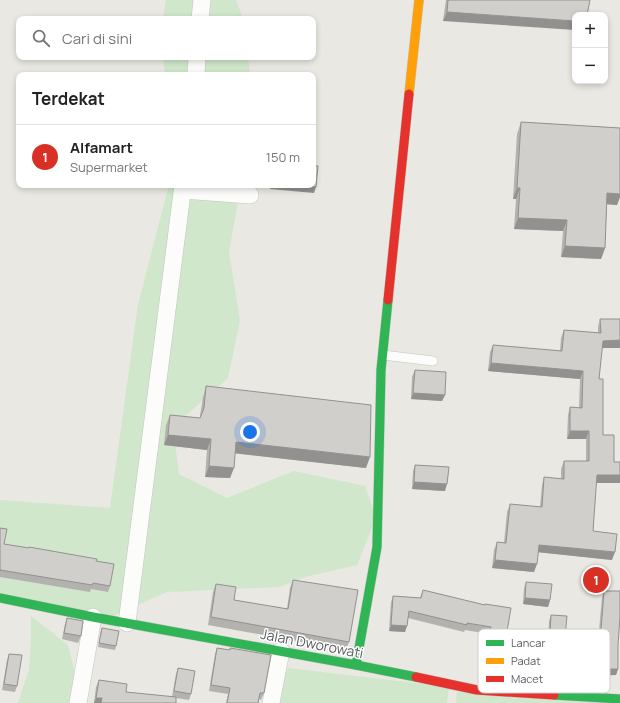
<!DOCTYPE html>
<html lang="id">
<meta charset="utf-8">
<style>
body{margin:0;font-family:Manrope,sans-serif;background:#f6f6f6;color:#222}
.controls{position:absolute;right:12px;top:12px;display:grid;overflow:hidden;border-radius:8px;box-shadow:0 2px 6px #0003}
.controls button{width:36px;height:36px;display:grid;place-items:center;padding:0;border:0;border-bottom:1px solid #e0e0e0;background:#fff;color:#222;font:20px sans-serif}
.you{position:absolute;left:250px;top:432px;width:14px;height:14px;margin:-10px;border:3px solid #fff;border-radius:50%;background:#1a73e8;box-shadow:0 0 0 6px #1a73e833}
.badge{display:grid;place-items:center;width:26px;height:26px;border-radius:50%;background:#d93025;color:#fff;font-size:13px;font-weight:700}
.pin{position:absolute;translate:-50% -50%;border:2px solid #fff;box-shadow:0 1px 4px #0006}
.list{margin:0;padding:0;list-style:none}
h2{display:flex;justify-content:space-between;align-items:center;height:52px;margin:0;padding:0 16px;font-size:17px}
h2 small{font-size:13px;font-weight:400;color:#767676}
.list li{display:grid;grid-template-columns:26px 1fr auto;gap:12px;align-items:center;box-sizing:border-box;height:64px;padding:0 16px;border-top:1px solid #e0e0e0}
.list b{display:block;font-size:15px;white-space:nowrap}
.list p{margin:0;font-size:13px;white-space:nowrap;color:#767676}
.list em{font-size:13px;font-style:normal;color:#767676}
.icon{flex:none;width:22px;height:22px;fill:none;stroke:currentColor;stroke-width:2;stroke-linecap:round;stroke-linejoin:round}
.map{position:relative;flex:none;width:620px;height:703px;overflow:hidden}
.search{position:absolute;background:#fff;box-shadow:0 2px 6px #0003;left:16px;top:16px;width:300px;height:44px;display:flex;align-items:center;gap:10px;box-sizing:border-box;padding:0 14px;border-radius:8px;color:#767676;font-size:15px}
.panel{position:absolute;background:#fff;box-shadow:0 2px 6px #0003;left:16px;top:72px;width:300px;height:116px;border-radius:8px}
.map>svg:first-child{display:block}
</style>
<div class="map">
<svg width="620" height="703" viewBox="0 0 620 703">
<rect width="100%" height="100%" fill="#e9e8e2"/>
<g fill="#d0e7cb">
<polygon points="166,0 236,0 243,19 163,19"/>
<polygon points="163,57 248,57 250,75 165,75"/>
<polygon points="169,185 241,185 229,252 240,320 228,378 173,427 179,474 227,498 294,471 365,486 376,518 357,565 305,577 280,587 167,592 106,619 0,597 0,500 110,508 138,304"/>
<polygon points="31,616 68,645 75,674 84,703 18,703 29,670 31,641"/>
<polygon points="288,668 449,687 447,703 272,703"/>
<polygon points="457,692 594,703 456,703"/>
</g>
<g fill="none" stroke-linecap="round" stroke-linejoin="round">
<defs>
<polyline id="lane" points="383,355 433,361"/>
<g id="street">
<polyline points="200,19 202,0"/>
<polyline points="196,75 197,57"/>
<polyline points="183,190 250,195"/>
<polyline points="127,623 183,185"/>
<polyline points="78,703 93,617"/>
<polyline points="271,703 281,651"/>
</g>
<g id="fast">
<polyline points="0,598 93,617 356,665 416,677"/>
<polyline points="356,665 377,547 381,370 388,300"/>
<polyline points="554,695 620,699"/>
</g>
<polyline id="slow" points="409,94 419,0"/>
<g id="jam">
<polyline points="388,300 409,94"/>
<polyline points="416,677 477,690 554,695"/>
</g>
</defs>
<use href="#lane" stroke="#c5c5c3" stroke-width="10"/>
<use href="#street" stroke="#c5c5c3" stroke-width="18"/>
<use href="#fast" stroke="#c5c6c4" stroke-width="10"/>
<use href="#slow" stroke="#c5c6c4" stroke-width="10"/>
<use href="#jam" stroke="#c5c6c4" stroke-width="10"/>
<use href="#lane" stroke="#fcfcfb" stroke-width="9"/>
<use href="#street" stroke="#fcfcfb" stroke-width="17"/>
<use href="#fast" stroke="#30b455" stroke-width="9"/>
<use href="#slow" stroke="#ff9f0a" stroke-width="9"/>
<use href="#jam" stroke="#e5322d" stroke-width="9"/>
</g>
<g fill="#b3b2af">
<polygon points="446,0 590,0 443,21"/>
<polygon points="521,122 620,128 620,197 617,205 607,204 605,248 601,259 561,257 563,231 514,229 516,199 513,199 517,134"/>
<polygon points="600,319 620,319 620,348 602,348 599,379 603,435 614,462 620,462 620,483 596,483 593,531 612,560 538,552 534,572 492,568 494,550 497,542 504,543 507,512 510,504 540,507 542,485 544,477 561,479 561,469 564,461 586,461 586,439 567,439 568,415 570,407 579,408 580,379 488,371 490,352 493,345 560,351 561,338 564,330 598,333 598,327"/>
<polygon points="415,370 445,395 442,401 411,399 412,377"/>
<polygon points="206,386 366,468 235,453 230,478 205,477 207,450 164,445 166,425 170,415 200,418 200,416 203,397"/>
<polygon points="415,465 445,491 412,489 413,471"/>
<polygon points="0,528 4,544 96,561 110,586 108,592 91,589 90,592 0,577"/>
<polygon points="293,580 349,642 346,650 208,625 213,592 216,584 234,600 287,609 290,588"/>
<polygon points="526,582 550,600 548,607 523,604 524,588"/>
<polygon points="423,590 484,605 506,637 505,676 484,674 489,634 465,630 464,632 408,618 405,632 389,631 391,602 393,596 420,598"/>
<polygon points="604,591 618,645 618,669 616,675 580,676 577,684 565,683 545,679 546,677 544,682 524,680 525,669 527,662 546,669 549,621 551,615 565,637 598,642 602,597"/>
<polygon points="67,618 81,636 78,643 62,639 65,624"/>
<polygon points="102,628 116,646 115,650 98,647 101,631"/>
<polygon points="217,648 230,650 230,648 264,693 261,700 259,699 258,703 226,703 228,694 209,691 215,654"/>
<polygon points="9,654 17,686 15,692 2,690 7,660"/>
<polygon points="178,668 191,694 189,700 176,698 176,703 94,703 96,687 99,680 126,692 172,697 176,674"/>
</g>
<g fill="#92918f">
<polygon points="447,12 575,21 575,30 443,21"/>
<polygon points="271,185 299,185 316,187 314,193 270,189"/>
<polygon points="517,188 520,188 516,199 513,199"/>
<polygon points="607,193 620,194 620,197 617,205 603,204"/>
<polygon points="518,218 567,220 563,231 514,229"/>
<polygon points="565,246 605,248 601,259 561,257"/>
<polygon points="620,340 620,348 600,348 603,341"/>
<polygon points="491,363 583,371 580,379 488,371"/>
<polygon points="413,393 445,395 442,401 411,399"/>
<polygon points="570,431 589,431 586,439 567,439"/>
<polygon points="168,435 211,439 207,450 164,445"/>
<polygon points="236,442 370,457 366,468 232,453"/>
<polygon points="209,466 234,468 230,478 205,477"/>
<polygon points="597,475 620,475 620,483 594,483"/>
<polygon points="414,482 447,484 445,491 412,489"/>
<polygon points="539,545 615,552 612,560 536,552"/>
<polygon points="495,560 537,564 534,572 492,568"/>
<polygon points="525,598 550,600 548,607 523,604"/>
<polygon points="391,625 407,626 405,632 389,631"/>
<polygon points="486,667 507,670 505,676 484,674"/>
<polygon points="581,669 618,669 616,675 578,676"/>
<polygon points="527,674 546,675 544,682 524,680"/>
<polygon points="567,677 579,677 577,684 565,683"/>
<polygon points="96,698 102,698 101,703 94,703"/>
</g>
<g fill="#d0cfcc" stroke="#92918f">
<polygon points="448,0 590,0 587,15 575,15 575,21 447,12"/>
<polygon points="521,122 620,128 620,194 607,193 605,248 565,246 567,220 518,218 520,188 517,188"/>
<polygon points="313,166 318,166 316,187 299,185 313,185"/>
<polygon points="600,319 620,319 620,340 603,341 599,379 603,379 603,435 614,435 614,462 620,462 620,475 597,475 593,531 617,534 615,552 539,545 537,564 495,560 497,542 506,543 510,504 542,507 544,477 564,479 564,461 589,461 589,431 570,431 570,407 582,408 583,371 491,363 493,345 562,351 564,330 601,333"/>
<polygon points="415,370 446,372 445,395 413,393"/>
<polygon points="206,386 371,405 370,457 236,442 234,468 209,466 211,439 168,435 170,415 200,418 204,408"/>
<polygon points="415,465 449,467 447,484 414,482"/>
<polygon points="0,528 7,529 4,544 29,548 29,547 97,559 96,561 114,564 110,586 93,583 92,585 0,570 0,571"/>
<polygon points="293,580 358,590 349,642 211,617 216,584 236,587 234,600 288,609"/>
<polygon points="526,582 552,584 550,600 525,598"/>
<polygon points="423,590 485,605 485,604 511,608 506,637 511,637 507,670 486,667 491,627 467,623 467,625 409,611 407,626 391,625 393,596 421,598"/>
<polygon points="604,591 620,591 620,617 618,645 618,669 581,669 579,677 567,677 548,673 551,615 567,616 565,637 600,643"/>
<polygon points="67,618 83,621 81,636 64,633"/>
<polygon points="102,628 119,631 116,646 99,643"/>
<polygon points="217,648 230,650 230,648 271,655 264,693 260,693 258,703 227,703 230,688 211,685"/>
<polygon points="9,654 22,655 17,686 4,684"/>
<polygon points="178,668 195,671 191,694 174,691"/>
<polygon points="99,680 127,684 126,692 176,697 176,703 101,703 102,698 96,698"/>
</g>
<g text-anchor="middle" dominant-baseline="central" stroke-width="3" stroke-linejoin="round" paint-order="stroke">
<g font-size="14" fill="#585c61" stroke="#fff">
<text transform="translate(312 643) rotate(11)">Jalan Dworowati</text>
</g>
</g>
<rect x="478" y="629" width="132" height="64" rx="6" fill="#fff" stroke="#cdced0" stroke-width="1"/>
<rect x="486" y="640" width="18" height="6" fill="#30b455"/>
<rect x="486" y="658" width="18" height="6" fill="#ff9f0a"/>
<rect x="486" y="676" width="18" height="6" fill="#e5322d"/>
<g font-size="11" fill="#585c61">
<text x="511" y="647">Lancar</text>
<text x="511" y="665">Padat</text>
<text x="511" y="683">Macet</text>
</g>
</svg>
<div class="controls">
<button>+</button>
<button>−</button>
</div>
<div class="you"></div>
<div class="pin badge" style="left:596px;top:580px">1</div>
<div class="search"><svg class="icon" aria-label="search" viewBox="0 0 24 24"><circle cx="10" cy="10" r="6"/><path d="M15 15l6 6"/></svg>Cari di sini</div>
<section class="panel">
<h2>Terdekat<small></small></h2>
<ul class="list">
<li><span class="badge">1</span><div><b>Alfamart</b><p>Supermarket</p></div><em>150 m</em></li>
</ul>
</section>
</div>
